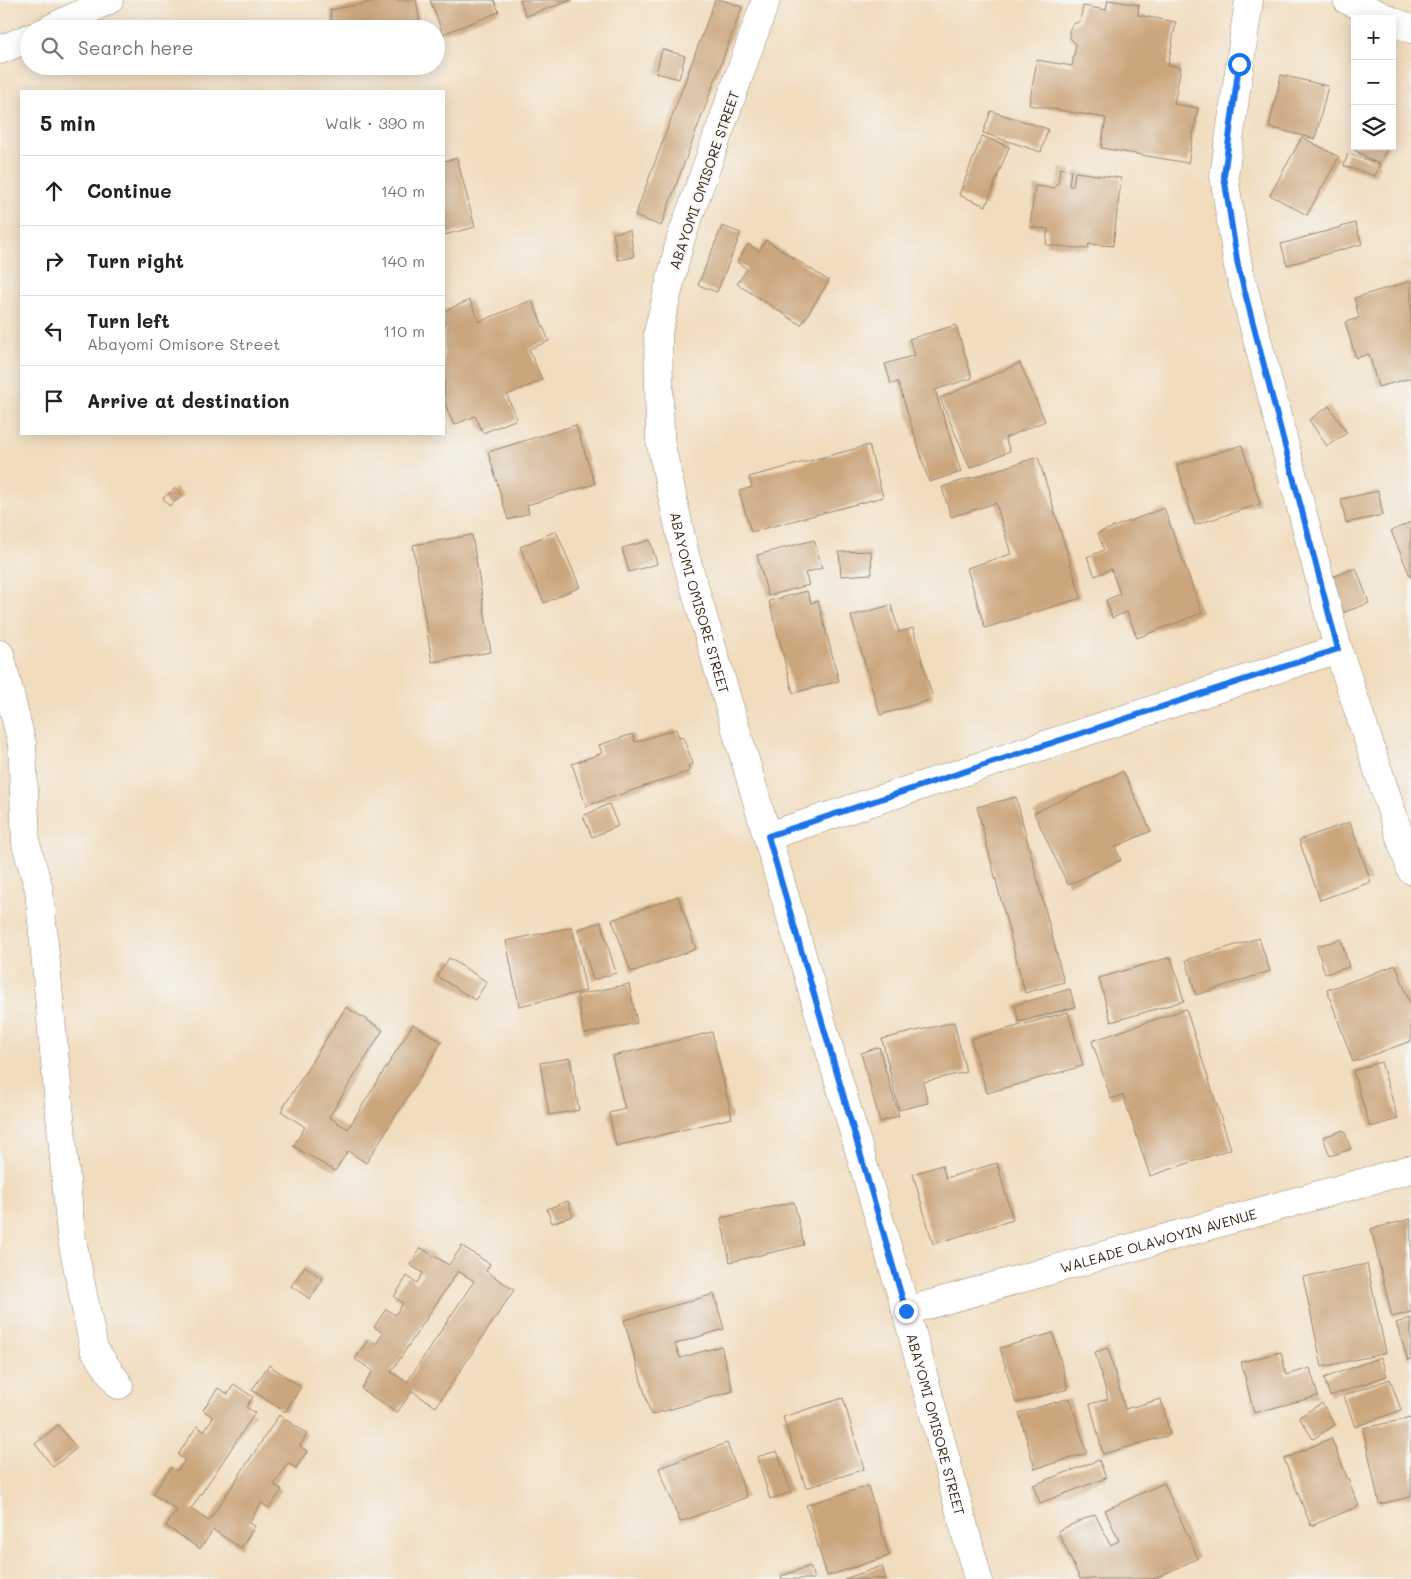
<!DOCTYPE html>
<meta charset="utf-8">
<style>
body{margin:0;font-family:Mali,sans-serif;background:#f6f6f6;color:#222}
.controls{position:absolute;right:15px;top:15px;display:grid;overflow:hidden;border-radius:0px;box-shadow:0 2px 12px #0003}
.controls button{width:45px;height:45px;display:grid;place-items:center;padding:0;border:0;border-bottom:1px solid #e0e0e0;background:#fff;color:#222;font:25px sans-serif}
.stop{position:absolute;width:15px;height:15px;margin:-11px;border:4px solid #1a73e8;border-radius:50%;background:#fff}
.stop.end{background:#1a73e8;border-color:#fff;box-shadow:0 1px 5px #0008}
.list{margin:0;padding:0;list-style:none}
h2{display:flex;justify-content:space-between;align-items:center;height:65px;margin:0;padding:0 20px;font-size:21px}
h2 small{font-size:16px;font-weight:400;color:#767676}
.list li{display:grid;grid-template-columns:32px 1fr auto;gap:15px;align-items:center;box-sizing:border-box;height:70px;padding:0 20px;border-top:1px solid #e0e0e0}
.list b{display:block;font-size:19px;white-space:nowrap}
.list p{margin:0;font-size:16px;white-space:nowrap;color:#767676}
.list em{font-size:16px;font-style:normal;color:#767676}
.icon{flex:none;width:28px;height:28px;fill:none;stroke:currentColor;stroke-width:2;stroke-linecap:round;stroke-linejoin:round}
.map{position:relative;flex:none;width:1411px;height:1579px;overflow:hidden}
.search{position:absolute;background:#fff;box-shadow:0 2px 12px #0003;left:20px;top:20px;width:425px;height:55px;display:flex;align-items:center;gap:12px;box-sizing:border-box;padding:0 18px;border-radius:28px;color:#767676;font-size:19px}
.panel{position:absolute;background:#fff;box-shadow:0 2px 12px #0003;left:20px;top:90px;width:425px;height:345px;border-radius:0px}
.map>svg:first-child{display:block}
</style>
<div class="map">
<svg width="1411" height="1579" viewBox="0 0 1411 1579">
<rect width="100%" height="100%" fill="#f6f6f2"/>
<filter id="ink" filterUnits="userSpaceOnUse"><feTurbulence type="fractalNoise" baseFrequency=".02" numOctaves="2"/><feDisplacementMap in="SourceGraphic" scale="10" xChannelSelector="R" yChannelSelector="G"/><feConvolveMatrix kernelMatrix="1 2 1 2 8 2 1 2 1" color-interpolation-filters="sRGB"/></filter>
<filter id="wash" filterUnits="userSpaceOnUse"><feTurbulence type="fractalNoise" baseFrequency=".0096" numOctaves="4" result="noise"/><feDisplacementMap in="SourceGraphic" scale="20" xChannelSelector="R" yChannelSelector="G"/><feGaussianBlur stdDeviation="1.12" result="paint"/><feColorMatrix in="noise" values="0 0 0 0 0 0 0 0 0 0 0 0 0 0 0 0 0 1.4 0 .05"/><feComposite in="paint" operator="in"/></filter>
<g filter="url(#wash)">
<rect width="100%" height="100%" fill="#f1dcbd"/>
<g id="blocks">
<g fill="#cba57c" fill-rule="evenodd">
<polygon points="383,0 416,0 421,29 333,29 330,10"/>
<polygon points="430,0 494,0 499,12 443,34"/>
<polygon points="520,0 572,0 526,16"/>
<polygon points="715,0 723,0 742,7 661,226 635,216"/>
<polygon points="1108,0 1139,5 1138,15 1176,22 1168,65 1181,67 1174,104 1198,108 1188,163 1101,148 1106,118 1029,105 1037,60 1072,66 1076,44 1070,38 1069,31 1072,25 1080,21 1083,6 1106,10"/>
<polygon points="662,49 685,56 679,79 656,73"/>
<polygon points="1281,75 1328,86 1315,139 1269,127"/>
<polygon points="991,111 1048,129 1041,152 983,133"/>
<polygon points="982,136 1009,147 986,206 959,195"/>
<polygon points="1302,137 1339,157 1307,215 1270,195"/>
<polygon points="1355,146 1389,146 1378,164 1353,149"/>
<polygon points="1348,153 1380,164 1375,176 1344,166"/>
<polygon points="457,158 475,227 444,235 444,161"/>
<polygon points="1060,168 1071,170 1069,186 1073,186 1075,172 1121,178 1113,246 1089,244 1088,249 1046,245 1048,229 1030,227 1035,186 1055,188 1056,184 1058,184"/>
<polygon points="1355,223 1362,244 1287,265 1281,244"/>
<polygon points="722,226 741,233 717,292 698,285"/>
<polygon points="630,230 634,257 618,260 613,233"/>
<polygon points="766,240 829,281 801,325 737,284 747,269 737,262 748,244 759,251"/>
<polygon points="1411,281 1411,378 1378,387 1369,354 1356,358 1345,322 1359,318 1354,298"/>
<polygon points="470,300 479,322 532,300 549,341 529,349 542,380 507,395 517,419 483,433 475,416 454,425 444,402 444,311"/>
<polygon points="956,325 972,378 935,390 961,472 929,482 898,382 891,384 885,364 915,355 909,339"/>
<polygon points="1020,363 1045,421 1005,438 1010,451 970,468 940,398"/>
<polygon points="1329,406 1347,433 1327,446 1309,420"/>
<polygon points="576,425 595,484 527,505 529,513 508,520 488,452"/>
<polygon points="869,445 883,497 751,532 739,491 752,487 749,477"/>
<polygon points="1242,445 1260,504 1195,525 1177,465"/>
<polygon points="1038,457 1081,598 985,628 967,568 1011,554 996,503 951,517 942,487"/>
<polygon points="176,488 183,496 169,506 163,498"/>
<polygon points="1378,491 1383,515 1346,523 1341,499"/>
<polygon points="1164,508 1202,613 1137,638 1127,612 1112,618 1106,600 1120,594 1111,569 1095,576 1087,557 1104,550 1098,533"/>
<polygon points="1411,522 1411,578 1391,531"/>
<polygon points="556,531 580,587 544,603 520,547"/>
<polygon points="472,535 491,652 432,662 413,545"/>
<polygon points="650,540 657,564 629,572 622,548"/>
<polygon points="814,540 822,568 805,573 809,585 768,596 757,555"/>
<polygon points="871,551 872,574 841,576 839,552"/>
<polygon points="1356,568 1369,603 1337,615 1324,580"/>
<polygon points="807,591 811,603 818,601 839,681 793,693 769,601"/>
<polygon points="891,605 899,632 913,628 933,699 880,715 851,616"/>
<polygon points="676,729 679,738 683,737 693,764 688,766 690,771 586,806 572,764 602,753 599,745 633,734 635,742"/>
<polygon points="1123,771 1151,831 1115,847 1121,860 1068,885 1034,813"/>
<polygon points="1016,797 1064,982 1025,993 977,807"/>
<polygon points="609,804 618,826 592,837 583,816"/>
<polygon points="1350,822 1371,882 1320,900 1299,840"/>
<polygon points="678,896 696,949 631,972 612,920"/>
<polygon points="601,922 616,973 593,980 578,929"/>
<polygon points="572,927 586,991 519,1006 506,941"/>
<polygon points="1259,938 1270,971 1196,995 1186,960"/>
<polygon points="1341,939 1349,967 1325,974 1317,946"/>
<polygon points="1171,957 1184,1001 1111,1022 1099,978"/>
<polygon points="449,958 487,982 475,1000 437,976"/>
<polygon points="1396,965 1411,1006 1411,1041 1353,1062 1327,990"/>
<polygon points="629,984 637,1023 584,1034 577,995"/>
<polygon points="1070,989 1075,1007 1019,1022 1015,1005"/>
<polygon points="346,1007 383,1030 329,1117 348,1129 413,1024 442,1042 366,1163 348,1151 335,1171 293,1146 305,1127 281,1111"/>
<polygon points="1186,1009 1231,1149 1150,1176 1123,1095 1111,1099 1092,1041"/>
<polygon points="1068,1012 1083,1066 987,1093 971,1039"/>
<polygon points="954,1022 966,1072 923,1082 928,1103 899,1110 882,1039"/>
<polygon points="712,1032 732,1118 616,1146 609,1113 625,1109 612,1056"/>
<polygon points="879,1047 899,1116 880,1122 861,1053"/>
<polygon points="570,1058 579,1110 549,1115 540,1063"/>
<polygon points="1381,1062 1398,1119 1370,1127 1353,1071"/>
<polygon points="1344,1130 1351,1149 1330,1156 1323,1137"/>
<polygon points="997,1163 1013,1220 933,1244 913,1174 942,1165 946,1178"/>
<polygon points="568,1201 573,1216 552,1223 547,1209"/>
<polygon points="794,1202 804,1245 730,1262 721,1218"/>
<polygon points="1411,1219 1411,1312 1392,1317 1371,1229"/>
<path d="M 462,1246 L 490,1264 L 486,1271 L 514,1290 L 436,1407 L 412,1391 L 397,1413 L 361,1389 L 373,1371 L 355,1359 L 368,1339 L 376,1344 L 383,1333 L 374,1327 L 386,1309 L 395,1315 L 403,1303 L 394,1297 L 407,1276 L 417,1283 L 423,1273 L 410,1265 L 421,1248 L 449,1265 ZM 458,1271 L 474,1281 L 407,1382 L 391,1372 Z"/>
<polygon points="1367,1264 1386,1353 1322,1367 1303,1277"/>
<polygon points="305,1266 323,1279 310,1299 291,1286"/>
<polygon points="714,1294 724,1329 675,1344 680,1358 721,1346 733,1391 651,1415 624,1320"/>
<polygon points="1411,1318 1411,1359 1408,1360 1396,1323"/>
<polygon points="1053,1333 1068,1389 1016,1403 1000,1348"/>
<polygon points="1108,1348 1125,1409 1161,1399 1170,1435 1103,1454 1090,1404 1108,1399 1095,1352"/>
<polygon points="1281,1352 1286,1375 1310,1368 1318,1396 1254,1413 1241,1362"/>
<polygon points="1381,1357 1387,1376 1330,1396 1324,1378"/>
<polygon points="269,1365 301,1387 285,1412 252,1390"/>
<polygon points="1390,1379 1401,1410 1355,1427 1344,1396"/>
<polygon points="234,1384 253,1397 246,1407 255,1413 191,1509 209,1521 279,1415 307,1434 300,1446 307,1451 296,1468 288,1463 274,1485 282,1490 269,1508 261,1503 249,1523 255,1526 241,1548 213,1530 200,1549 166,1526 177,1510 153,1494 171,1467 177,1471 185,1460 178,1455 197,1426 204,1431 213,1417 203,1410 218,1388 228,1394"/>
<polygon points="843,1398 864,1469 806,1488 783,1417"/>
<polygon points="1070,1398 1087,1453 1035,1469 1019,1413"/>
<polygon points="1322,1403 1335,1425 1313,1439 1299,1417"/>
<polygon points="1411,1418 1411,1497 1379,1504 1363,1428"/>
<polygon points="58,1425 77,1448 53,1467 35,1444"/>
<polygon points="1331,1438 1359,1506 1311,1526 1284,1459"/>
<polygon points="727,1443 747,1497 680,1522 659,1468"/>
<polygon points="777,1451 791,1492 770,1499 757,1457"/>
<polygon points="1099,1460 1106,1478 1040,1503 1033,1485"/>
<polygon points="1164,1483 1198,1558 1154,1579 1080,1579 1058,1531 1095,1514 1110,1545 1119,1541 1105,1510"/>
<polygon points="868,1486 889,1556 827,1576 806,1505"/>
<polygon points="810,1566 814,1579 782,1579 781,1576"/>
<polygon points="882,1566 886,1579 844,1579"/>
</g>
</g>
</g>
<g filter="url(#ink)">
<use href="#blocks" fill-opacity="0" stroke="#96836e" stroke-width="1"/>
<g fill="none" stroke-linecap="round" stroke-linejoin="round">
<defs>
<g id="minor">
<path id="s1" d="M 766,0 L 680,241 L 658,332 L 660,440 L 685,555 L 906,1311 L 978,1579"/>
<polyline points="1249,0 1224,176 1238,266 1338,649 1411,870"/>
<polyline points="1347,0 1388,19"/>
<polyline points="1392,21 1411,29"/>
<polyline points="49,29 109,0"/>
<polyline points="0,50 29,38"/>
<polyline points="0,654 22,744 26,844 39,889 71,1235 94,1349 119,1385"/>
<polyline points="768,836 1338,649"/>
<path id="s2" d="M 906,1311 L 1411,1169"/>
</g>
</defs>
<use href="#minor" stroke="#96836e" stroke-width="29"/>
<use href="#minor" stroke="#fff" stroke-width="28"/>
</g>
</g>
<g fill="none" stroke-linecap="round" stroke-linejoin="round" filter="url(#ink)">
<polyline stroke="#1a73e8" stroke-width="6" points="906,1311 768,836 1338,649 1238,266 1224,176 1239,64"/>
</g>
<g text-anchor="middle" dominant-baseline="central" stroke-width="4" stroke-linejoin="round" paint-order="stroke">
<g font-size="14" fill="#3b2a1e" stroke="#f6f6f2">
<text transform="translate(704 180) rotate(-71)">ABAYOMI OMISORE STREET</text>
<text stroke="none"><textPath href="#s1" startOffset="625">ABAYOMI OMISORE STREET</textPath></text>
<text stroke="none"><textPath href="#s2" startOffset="262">WALEADE OLAWOYIN AVENUE</textPath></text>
<text stroke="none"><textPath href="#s1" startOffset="1480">ABAYOMI OMISORE STREET</textPath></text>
</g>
</g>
</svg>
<div class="controls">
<button>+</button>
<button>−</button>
<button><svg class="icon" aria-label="layers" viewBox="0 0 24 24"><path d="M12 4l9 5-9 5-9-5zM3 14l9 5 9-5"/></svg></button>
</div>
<div class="stop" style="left:1239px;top:64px"></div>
<div class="stop end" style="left:906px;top:1311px"></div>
<div class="search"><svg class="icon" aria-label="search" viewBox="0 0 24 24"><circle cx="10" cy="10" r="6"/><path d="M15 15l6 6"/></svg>Search here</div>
<section class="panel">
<h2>5 min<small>Walk · 390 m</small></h2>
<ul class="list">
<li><svg class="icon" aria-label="ahead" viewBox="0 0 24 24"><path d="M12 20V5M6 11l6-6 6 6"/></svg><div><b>Continue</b></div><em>140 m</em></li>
<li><svg class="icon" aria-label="right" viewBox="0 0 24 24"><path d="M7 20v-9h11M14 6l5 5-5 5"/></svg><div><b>Turn right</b></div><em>140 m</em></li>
<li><svg class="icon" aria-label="left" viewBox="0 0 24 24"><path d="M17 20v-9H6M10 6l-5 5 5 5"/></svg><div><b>Turn left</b><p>Abayomi Omisore Street</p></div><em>110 m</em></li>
<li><svg class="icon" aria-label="arrive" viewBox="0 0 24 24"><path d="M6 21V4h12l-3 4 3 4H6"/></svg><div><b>Arrive at destination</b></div></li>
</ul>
</section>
</div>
